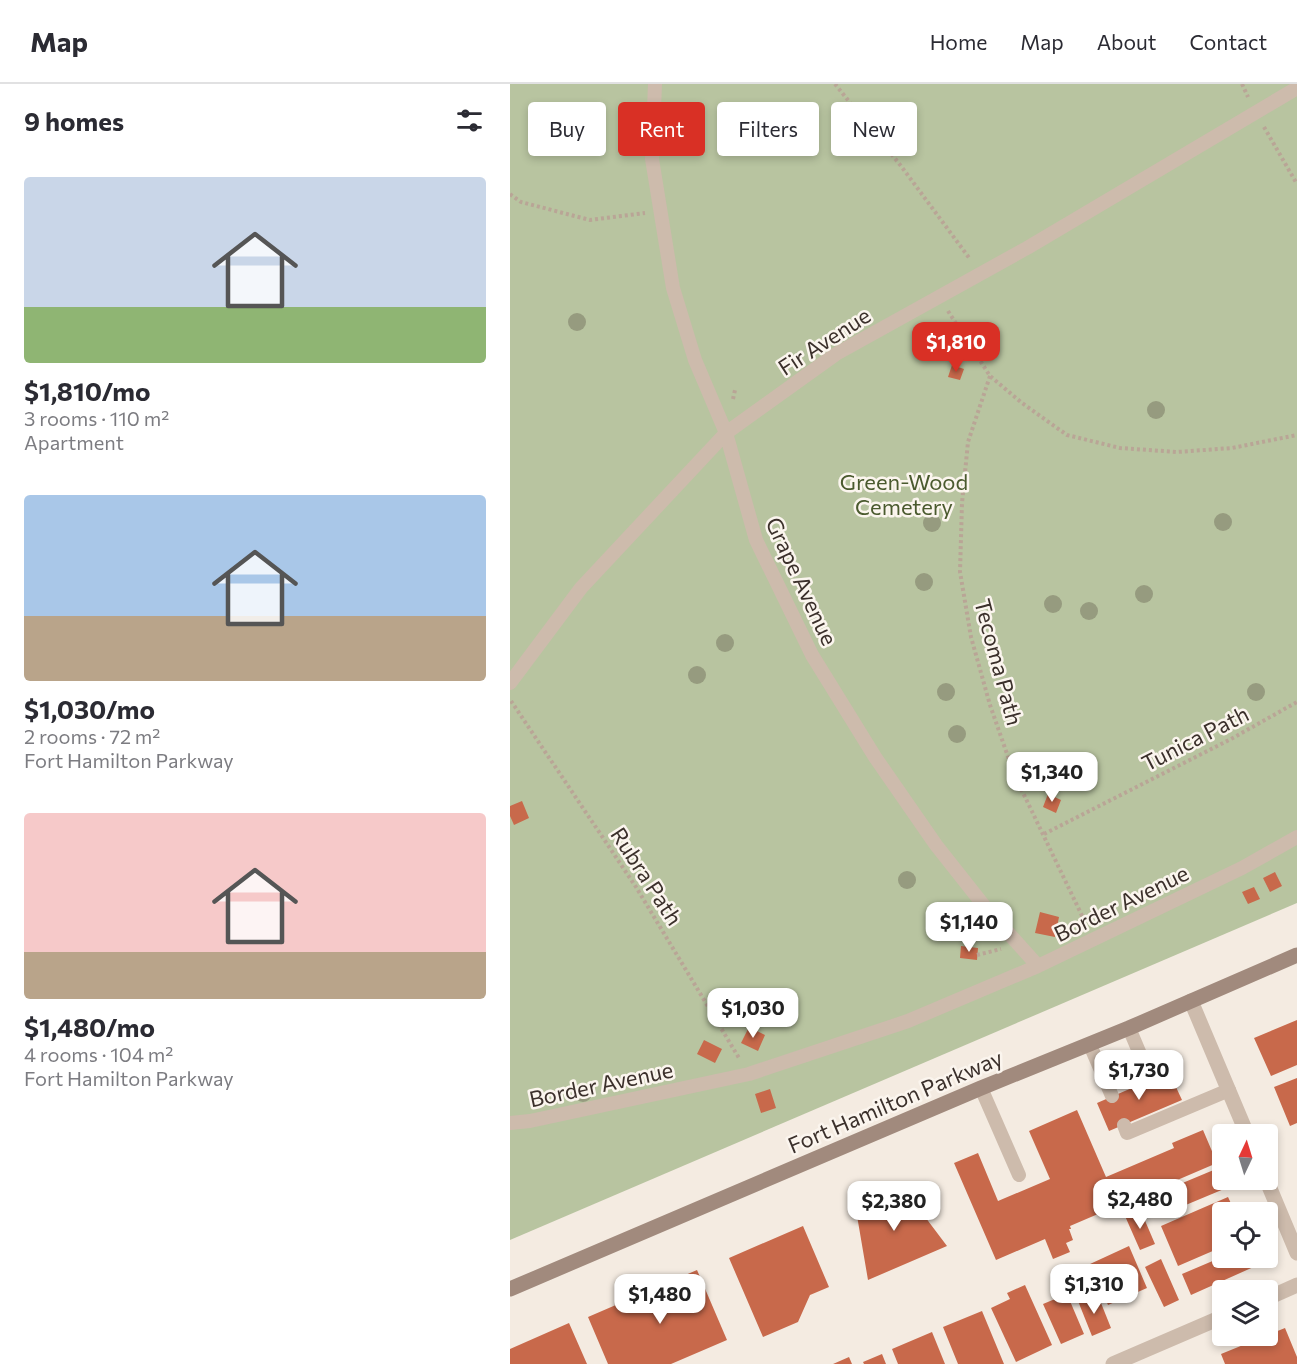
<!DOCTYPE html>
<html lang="en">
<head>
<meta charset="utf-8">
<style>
  :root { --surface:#fff; --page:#f2f2f3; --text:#2b2b33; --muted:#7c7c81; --line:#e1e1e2; --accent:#d93025 }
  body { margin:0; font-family:Commissioner,sans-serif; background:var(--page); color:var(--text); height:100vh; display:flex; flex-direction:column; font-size:22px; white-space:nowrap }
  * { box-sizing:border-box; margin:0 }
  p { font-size:20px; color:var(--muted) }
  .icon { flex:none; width:33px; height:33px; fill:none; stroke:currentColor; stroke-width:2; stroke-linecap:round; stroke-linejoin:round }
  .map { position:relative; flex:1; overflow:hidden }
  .panel { display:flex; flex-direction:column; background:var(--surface); width:510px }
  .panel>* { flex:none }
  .hud { position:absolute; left:18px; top:18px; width:570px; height:54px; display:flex; gap:12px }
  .needle { width:39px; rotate:4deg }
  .buttons { position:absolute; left:702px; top:1040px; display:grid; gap:12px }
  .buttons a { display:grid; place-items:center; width:66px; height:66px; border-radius:6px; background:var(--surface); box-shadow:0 3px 9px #0003; font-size:30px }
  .price { position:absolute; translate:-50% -51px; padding:0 14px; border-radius:12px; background:#fff; color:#222; font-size:20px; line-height:39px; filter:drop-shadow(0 2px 3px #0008) }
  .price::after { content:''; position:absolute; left:50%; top:36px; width:18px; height:14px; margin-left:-9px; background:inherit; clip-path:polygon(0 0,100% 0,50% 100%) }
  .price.current { background:var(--accent); color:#fff }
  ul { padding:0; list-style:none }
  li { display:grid; align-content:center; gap:12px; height:318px; padding:0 24px }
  li span { display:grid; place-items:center; height:186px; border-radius:6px; color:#555 }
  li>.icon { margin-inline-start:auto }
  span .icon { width:108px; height:108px; fill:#fffc; stroke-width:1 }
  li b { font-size:26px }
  h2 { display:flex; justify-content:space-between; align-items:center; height:72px; padding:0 24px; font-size:26px }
  .tag { padding:0 21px; border-radius:6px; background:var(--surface); box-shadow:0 3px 9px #0003; font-size:21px; line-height:54px }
  .tag.current { background:var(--accent); color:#fff }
  header { display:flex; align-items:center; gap:36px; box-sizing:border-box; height:84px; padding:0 30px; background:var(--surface); border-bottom:2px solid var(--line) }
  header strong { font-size:28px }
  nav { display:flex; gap:33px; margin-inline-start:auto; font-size:21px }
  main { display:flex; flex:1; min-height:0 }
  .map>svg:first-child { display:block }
  .green { fill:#b8c4a0 }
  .building { fill:#c8694b }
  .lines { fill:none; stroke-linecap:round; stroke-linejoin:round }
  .path { stroke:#b9a596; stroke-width:4; stroke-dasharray:3 3; stroke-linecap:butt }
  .lane { stroke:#cdbbac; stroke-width:14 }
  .street { stroke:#cdbbac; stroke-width:15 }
  .secondary { stroke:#a18a7d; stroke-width:15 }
  .tree { fill:#969b7f }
  .labels { text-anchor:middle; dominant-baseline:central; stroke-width:5; stroke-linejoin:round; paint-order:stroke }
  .street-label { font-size:22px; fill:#3b302b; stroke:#fbf5ee }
  .park-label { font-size:22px; fill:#4a5a2e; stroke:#fbf5ee }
</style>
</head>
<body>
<header>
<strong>Map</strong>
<nav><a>Home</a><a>Map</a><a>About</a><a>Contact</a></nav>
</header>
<main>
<section class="panel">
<h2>9 homes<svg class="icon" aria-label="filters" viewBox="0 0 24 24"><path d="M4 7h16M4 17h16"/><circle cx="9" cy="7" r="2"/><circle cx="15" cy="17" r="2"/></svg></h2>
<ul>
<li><span style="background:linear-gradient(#c9d6e8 70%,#8fb573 0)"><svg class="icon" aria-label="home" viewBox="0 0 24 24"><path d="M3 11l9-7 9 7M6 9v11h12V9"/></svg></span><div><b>$1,810/mo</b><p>3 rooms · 110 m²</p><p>Apartment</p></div></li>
<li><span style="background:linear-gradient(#a9c7e8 65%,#b9a48a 0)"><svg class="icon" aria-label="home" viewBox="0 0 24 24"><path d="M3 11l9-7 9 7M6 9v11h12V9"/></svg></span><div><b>$1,030/mo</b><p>2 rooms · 72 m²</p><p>Fort Hamilton Parkway</p></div></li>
<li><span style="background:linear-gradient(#f6c9c9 75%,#b9a48a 0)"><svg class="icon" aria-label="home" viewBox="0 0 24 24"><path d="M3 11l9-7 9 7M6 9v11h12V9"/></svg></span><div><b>$1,480/mo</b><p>4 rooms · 104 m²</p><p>Fort Hamilton Parkway</p></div></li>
</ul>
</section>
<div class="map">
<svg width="787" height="1280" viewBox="0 0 787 1280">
  <rect width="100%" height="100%" fill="#f4ebe1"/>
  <!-- green -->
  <path class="green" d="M0,0H787V819L0,1156Z"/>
  <!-- building -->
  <path class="building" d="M442,281L454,285L450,296L438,293Z
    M538,710L551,716L546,729L533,723Z
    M12,717L19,734L4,741L0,732V722Z
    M765,788L772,802L760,808L753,794Z
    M744,803L750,815L738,820L732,808Z
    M530,828L549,833L545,853L525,849Z
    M451,862L468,864L467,876L450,874Z
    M787,936V981L761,992L744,954Z
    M239,943L255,951L248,967L231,959Z
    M194,956L212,965L205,979L187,970Z
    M659,988L672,1016L599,1047L587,1019Z
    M787,994V1039L780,1042L764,1003Z
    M260,1005L266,1024L251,1029L245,1010Z
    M567,1026L596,1093L664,1064L662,1059L693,1046L707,1079L560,1142L561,1145H559L563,1156L556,1159L560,1168L543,1175L535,1155L486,1176L444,1079L468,1069L488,1117L540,1095L519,1047Z
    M706,1085L714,1105L647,1133L639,1113Z
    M391,1101L437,1162L358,1196L345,1120Z
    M718,1113L725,1128H712V1163L668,1182L651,1142Z
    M630,1125L645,1160L630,1166L615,1132Z
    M293,1142L319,1203L300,1211L288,1238L253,1253L219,1174Z
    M619,1162L637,1204L598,1221L580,1180Z
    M712,1173H744L748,1181L681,1211L672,1190Z
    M651,1175L669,1216L654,1223L635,1183Z
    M187,1186L217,1256L161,1280H98L78,1233Z
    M515,1201L542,1261L506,1278L481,1224L500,1215L497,1209Z
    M587,1209L601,1244L582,1252L568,1217Z
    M557,1210L574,1250L551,1260L533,1220Z
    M472,1227L494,1280H448L433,1243Z
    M59,1239L77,1280H0V1265Z
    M775,1244L787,1273V1280H715L711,1270Z
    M422,1248L435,1280H388L382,1265Z
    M372,1270L376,1280H354L353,1278Z
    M339,1273L342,1280H323Z"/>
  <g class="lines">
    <!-- path -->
    <path class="path" d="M325,0L391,82L460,175
      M732,0L738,13
      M754,43L787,100
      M0,110L11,118L80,136L135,129
      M438,227L480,292L512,319L557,351L610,364L667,368L722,364L787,351
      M480,292L458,358L452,419L450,488L461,553L480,621L504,690L576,840
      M223,315L225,306
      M1,617L126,803L229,974
      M534,750L721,655L787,618
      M467,871L491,865"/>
    <!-- lane -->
    <path class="lane" d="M145,0L142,75L163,204L185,276L216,349L246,456L302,571L365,673L426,761L475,823L528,882
      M0,599L71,504L216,349L326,270L517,164L787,4
      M619,944L641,996
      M580,961L602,1012
      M471,1004L509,1091
      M0,1039L20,1037L239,990L398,937L528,882L732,784L787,753
      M614,1041L617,1049L719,1006"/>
    <!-- street -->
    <path class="street" d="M681,917L737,1050
      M756,1095L787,1169
      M758,1214L787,1201
      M603,1280L712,1233"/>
    <!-- secondary -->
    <path class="secondary" d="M0,1205L471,1004L619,944L787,871"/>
  </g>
  <!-- trees -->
  <g class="tree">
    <circle cx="67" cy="238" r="9"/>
    <circle cx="646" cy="326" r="9"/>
    <circle cx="713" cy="438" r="9"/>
    <circle cx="422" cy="439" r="9"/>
    <circle cx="414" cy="498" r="9"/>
    <circle cx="634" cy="510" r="9"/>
    <circle cx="543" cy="520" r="9"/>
    <circle cx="579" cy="527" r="9"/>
    <circle cx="215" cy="559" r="9"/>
    <circle cx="187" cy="591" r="9"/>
    <circle cx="436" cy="608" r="9"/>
    <circle cx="746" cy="608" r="9"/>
    <circle cx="447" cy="650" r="9"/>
    <circle cx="397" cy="796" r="9"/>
    <circle cx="73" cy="1009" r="9"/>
  </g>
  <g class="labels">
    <!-- street labels -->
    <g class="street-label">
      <text transform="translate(314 257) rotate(-33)">Fir Avenue</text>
      <text transform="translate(292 497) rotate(65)">Grape Avenue</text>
      <text transform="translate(489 578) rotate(75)">Tecoma Path</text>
      <text transform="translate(685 654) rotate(-27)">Tunica Path</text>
      <text transform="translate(137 792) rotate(57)">Rubra Path</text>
      <text transform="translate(611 819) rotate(-26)">Border Avenue</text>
      <text transform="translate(91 1000) rotate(-12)">Border Avenue</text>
      <text transform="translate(385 1017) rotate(-23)">Fort Hamilton Parkway</text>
    </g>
    <!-- park labels -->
    <g class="park-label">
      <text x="394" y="397">Green-Wood<tspan x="394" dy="25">Cemetery</tspan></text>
    </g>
  </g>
</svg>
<div class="buttons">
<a><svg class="needle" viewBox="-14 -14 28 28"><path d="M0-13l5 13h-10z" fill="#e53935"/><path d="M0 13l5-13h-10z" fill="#7c7c81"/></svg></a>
<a><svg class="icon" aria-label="locate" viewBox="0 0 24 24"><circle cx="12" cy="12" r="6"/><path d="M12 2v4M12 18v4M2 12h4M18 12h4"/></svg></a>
<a><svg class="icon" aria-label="layers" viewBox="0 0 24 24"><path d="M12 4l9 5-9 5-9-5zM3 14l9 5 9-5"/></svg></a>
</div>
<b class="price current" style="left:446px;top:289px">$1,810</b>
<b class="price" style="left:542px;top:719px">$1,340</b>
<b class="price" style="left:459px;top:869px">$1,140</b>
<b class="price" style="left:243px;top:955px">$1,030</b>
<b class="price" style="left:629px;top:1017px">$1,730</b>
<b class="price" style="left:630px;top:1146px">$2,480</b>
<b class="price" style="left:384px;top:1148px">$2,380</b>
<b class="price" style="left:584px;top:1231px">$1,310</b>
<b class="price" style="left:150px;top:1241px">$1,480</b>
<div class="hud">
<a class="tag">Buy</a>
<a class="tag current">Rent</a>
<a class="tag">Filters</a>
<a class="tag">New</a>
</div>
</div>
</main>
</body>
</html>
